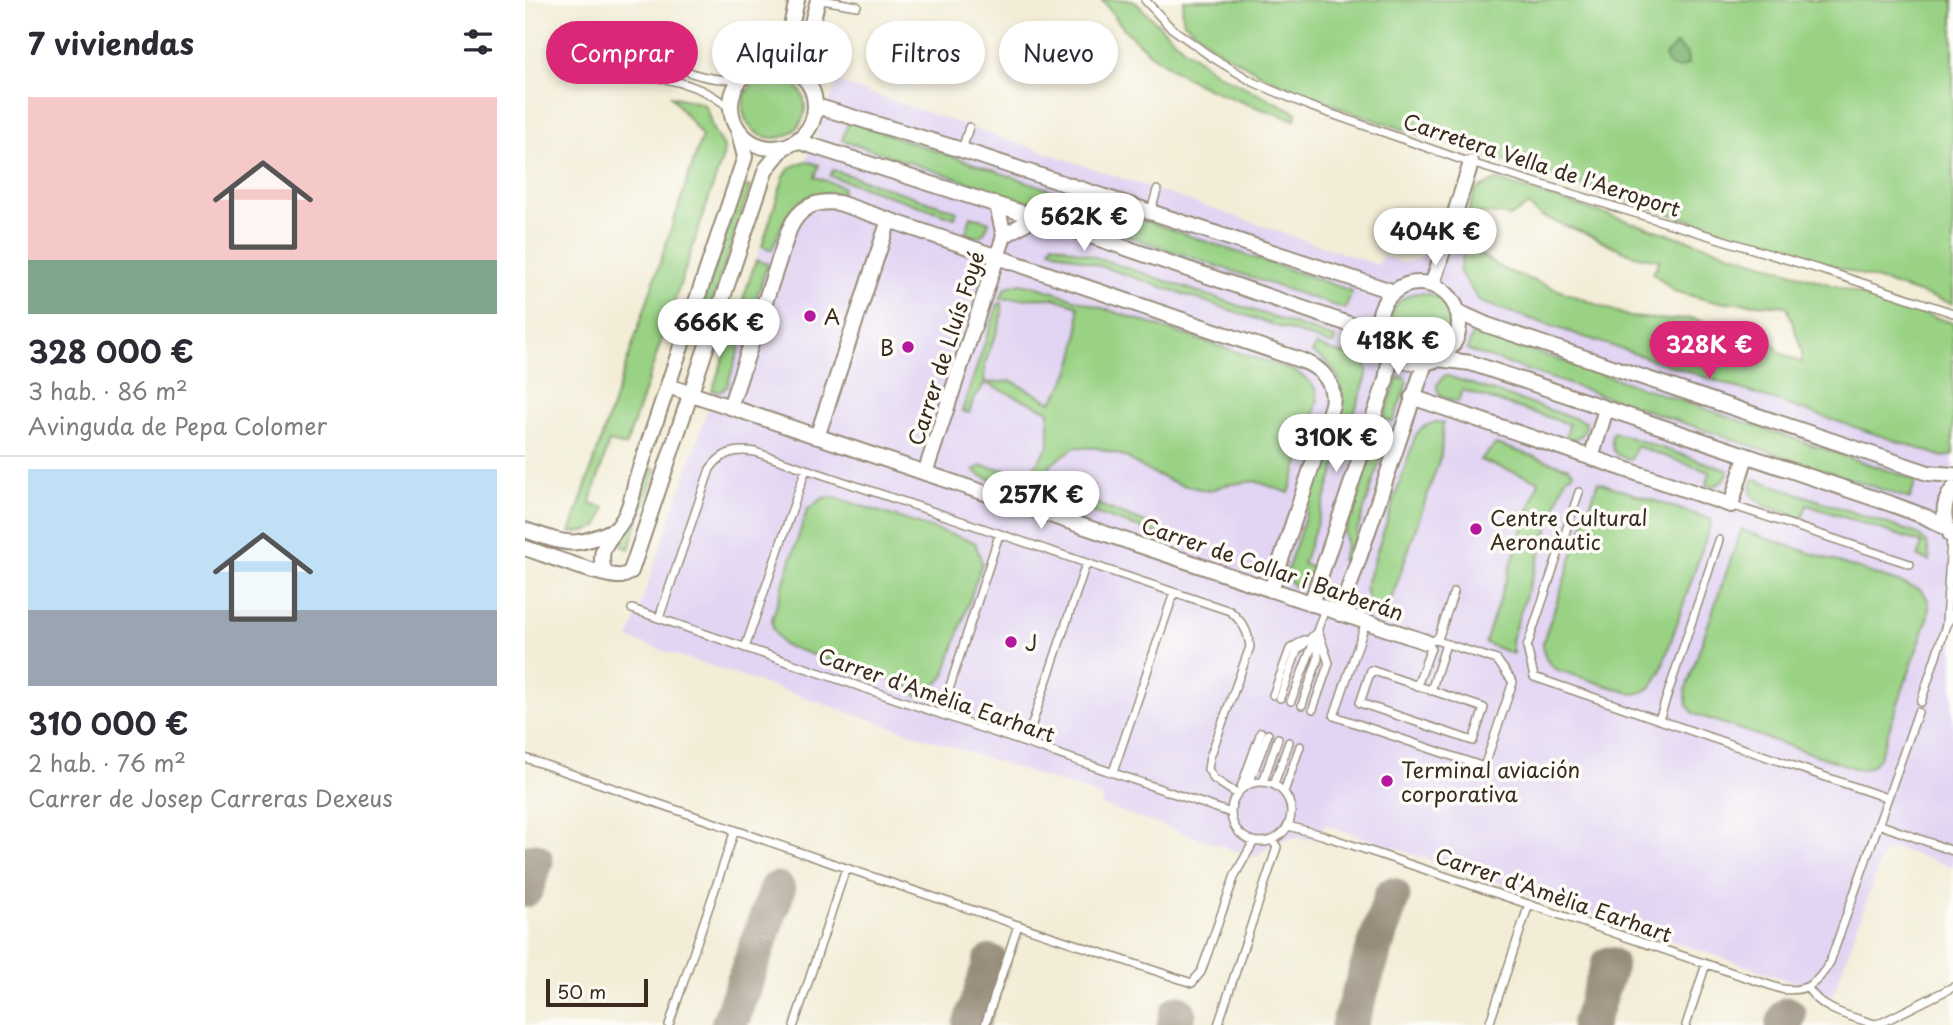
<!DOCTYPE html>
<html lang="es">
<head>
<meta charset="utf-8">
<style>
  :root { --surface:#fff; --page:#f2f2f3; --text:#2b2b33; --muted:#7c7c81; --line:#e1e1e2; --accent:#db2777 }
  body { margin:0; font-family:"Playpen Sans",sans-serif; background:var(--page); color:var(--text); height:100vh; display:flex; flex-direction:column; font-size:26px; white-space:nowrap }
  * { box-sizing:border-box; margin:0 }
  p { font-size:23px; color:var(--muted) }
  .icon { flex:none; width:38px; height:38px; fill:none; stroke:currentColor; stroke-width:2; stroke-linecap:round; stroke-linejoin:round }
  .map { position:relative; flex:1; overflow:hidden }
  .details { display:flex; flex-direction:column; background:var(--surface); width:525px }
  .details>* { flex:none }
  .banner { position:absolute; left:21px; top:21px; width:665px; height:63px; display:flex; gap:14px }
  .scale { position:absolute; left:21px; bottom:18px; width:102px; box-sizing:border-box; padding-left:7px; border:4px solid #3b2a1e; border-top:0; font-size:19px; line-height:24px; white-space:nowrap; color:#3b2a1e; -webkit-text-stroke:5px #fdfcf7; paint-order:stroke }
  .price { position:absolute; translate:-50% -60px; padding:0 16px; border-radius:24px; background:#fff; color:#222; font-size:23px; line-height:46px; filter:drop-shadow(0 2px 4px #0008) }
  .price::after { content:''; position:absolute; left:50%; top:42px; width:21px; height:16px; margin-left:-10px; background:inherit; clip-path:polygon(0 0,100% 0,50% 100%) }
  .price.selected { background:var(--accent); color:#fff }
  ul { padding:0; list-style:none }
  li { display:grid; align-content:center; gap:14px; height:371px; padding:0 28px }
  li+li { border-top:2px solid var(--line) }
  li span { display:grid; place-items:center; height:217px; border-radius:0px; color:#555 }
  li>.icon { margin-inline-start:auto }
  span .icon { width:126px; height:126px; fill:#fffc; stroke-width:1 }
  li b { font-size:30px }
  h2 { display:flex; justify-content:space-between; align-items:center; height:84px; padding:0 28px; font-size:30px }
  .pill { padding:0 24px; border-radius:32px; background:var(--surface); box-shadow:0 4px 10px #0003; font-size:24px; line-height:63px }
  .pill.selected { background:var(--accent); color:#fff }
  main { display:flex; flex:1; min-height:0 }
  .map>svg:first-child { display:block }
  .built { fill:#e2d4f3 }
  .green { fill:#99d284; stroke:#6a7e51; stroke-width:2 }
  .forest { fill:#7ab472; stroke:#5a6f48; stroke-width:2 }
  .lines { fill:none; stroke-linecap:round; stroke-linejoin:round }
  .taxiway { stroke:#978c7a; stroke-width:37 }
  .lane-casing { stroke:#978c7a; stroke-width:10 }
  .street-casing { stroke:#978c7a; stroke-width:18 }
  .lane { stroke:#fff; stroke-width:7 }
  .street { stroke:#fff; stroke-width:14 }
  .poi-dot { fill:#b5179e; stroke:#fdfcf7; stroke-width:2.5 }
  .labels { text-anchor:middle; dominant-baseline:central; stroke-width:7; stroke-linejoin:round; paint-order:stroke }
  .street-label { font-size:21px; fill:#3b2a1e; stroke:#fdfcf7 }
  .poi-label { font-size:21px; fill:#3b2a1e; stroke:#fdfcf7; text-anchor:start }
</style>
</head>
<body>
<main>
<section class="details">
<h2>7 viviendas<svg class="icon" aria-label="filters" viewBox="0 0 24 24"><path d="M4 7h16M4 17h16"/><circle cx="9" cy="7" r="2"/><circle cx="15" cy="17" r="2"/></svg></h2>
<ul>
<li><span style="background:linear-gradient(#f6c9c9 75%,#7fa58c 0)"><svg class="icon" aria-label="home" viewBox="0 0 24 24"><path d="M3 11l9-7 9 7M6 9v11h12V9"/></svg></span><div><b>328 000 €</b><p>3 hab. · 86 m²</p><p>Avinguda de Pepa Colomer</p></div></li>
<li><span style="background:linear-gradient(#bfe0f5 65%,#9aa5b1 0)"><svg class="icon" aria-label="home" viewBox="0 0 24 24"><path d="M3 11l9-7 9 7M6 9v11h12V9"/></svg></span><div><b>310 000 €</b><p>2 hab. · 76 m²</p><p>Carrer de Josep Carreras Dexeus</p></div></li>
</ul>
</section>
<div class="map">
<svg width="1428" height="1025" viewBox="0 0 1428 1025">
  <rect width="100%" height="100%" fill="#fdfcf7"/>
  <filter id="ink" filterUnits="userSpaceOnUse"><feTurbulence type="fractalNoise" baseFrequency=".0143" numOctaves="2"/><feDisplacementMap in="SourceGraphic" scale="14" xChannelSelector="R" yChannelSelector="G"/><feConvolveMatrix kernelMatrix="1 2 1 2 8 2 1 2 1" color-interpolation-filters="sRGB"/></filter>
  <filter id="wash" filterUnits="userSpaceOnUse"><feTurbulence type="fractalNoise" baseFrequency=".00686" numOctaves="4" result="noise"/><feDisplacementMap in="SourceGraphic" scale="28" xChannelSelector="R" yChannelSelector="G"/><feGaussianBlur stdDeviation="1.57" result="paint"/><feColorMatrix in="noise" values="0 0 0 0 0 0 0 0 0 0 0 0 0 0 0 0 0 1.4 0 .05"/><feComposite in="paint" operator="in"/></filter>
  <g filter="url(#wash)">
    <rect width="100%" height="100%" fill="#f3edd7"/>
    <!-- built -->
    <path class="built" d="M312,82L853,265L857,256L878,263L891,260L899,253L906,234L933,243L940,248L956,302L1419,457L1428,455V867L1370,848L1358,854L1308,995L801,825L789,839L769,838L748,843L730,857L576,805L578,797L104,639L170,447L259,176L266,167L281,161Z"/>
    <!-- green -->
    <path class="green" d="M577,0H608L658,48L693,74L771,112L770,120C708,100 651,82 604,34C594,24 586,11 577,0Z
      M659,0H1428V304L831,114L743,78L690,48L659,22L657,12Z
      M218 107a31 31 0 1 1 62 0a31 31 0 1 1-62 0Z
      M146,96L178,104L182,110L188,130L199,148L198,156L101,446L84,442L65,504L80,508L73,527L61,531L45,533L177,136Z
      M324,121L529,191L523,209L317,140Z
      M281,161L294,165L290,177L318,187L316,194C272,187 260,214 247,250L237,246L259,176L266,167Z
      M308,170L432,211L430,218L305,176Z
      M971,180L1428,323V455L1419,457L955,302L934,271L940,249L933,243L939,220H946L952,234L949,246L956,255L980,270L1105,317L1144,320L1167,318L1238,345L1243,338L1255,353L1277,363V351L1262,306L1186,301L1149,291L1128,273L1135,260L1108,255L1062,234L1015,216L1003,205L985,217C970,210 959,216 943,213L951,190Z
      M218,185L225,187L174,341L172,322Z
      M544,195L827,291L820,309L537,214Z
      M446,216L464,222C460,235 454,240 440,236Z
      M528,243L810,338L808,345L525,249Z
      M231,260L243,264L221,328L210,324Z
      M495,283L510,286L767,370C781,378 792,383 793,401L764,493L730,481L700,485L684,491L653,484L625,472L599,456L573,448L550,447L525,465L523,481L584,509L647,533L652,540L456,476L449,470L456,466L505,473L524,445V411L460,383L448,401L444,413L437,411L473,304L477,303C480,331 454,355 460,383L487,381L526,402C548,378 556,339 553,306L529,298L475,299L481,287Z
      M865 324a31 31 0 1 1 62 0a31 31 0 1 1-62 0Z
      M949,331L1391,480L1385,499L942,350Z
      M205,339L216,343L202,386L197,391H187Z
      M825,343C837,350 843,361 842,375L778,564L787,567C784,577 783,587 770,587L763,580L761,574L818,403C817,381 809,362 787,353L791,345L820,355Z
      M920,375L1061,422C1061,434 1053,441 1041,438L1044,424L937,390L933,402C924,399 911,397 912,385Z
      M873,377L880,378L882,383L868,422L858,419Z
      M910,422L918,423L916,455L862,612C848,607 842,601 840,587L891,434L898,427Z
      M1088,432L1203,470L1202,476L1194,484L1189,486L1181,485L1185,472L1111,446L1106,460L1092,455L1088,449L1086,439Z
      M853,433L863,437L822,562L816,560L821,546L819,533Z
      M971,444L1044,468L1049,473L1041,478L1038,485L986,640L988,654L960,643L1014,481L955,460Z
      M124,466L131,469L104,549L97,546Z
      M1230,479L1392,534L1402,543L1405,561L1393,557L1397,543L1282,505L1277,518L1238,505L1226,494L1227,482Z
      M1073,482L1187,520L1135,673C1128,686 1123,693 1108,694L1030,669C1020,660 1018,655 1018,642Z
      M308,497L450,542L457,563L419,677L410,686L392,696L385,687L258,645L248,629L247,619L282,510L298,498Z
      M1216,530L1394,589C1406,599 1405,606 1402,620L1354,758L1347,766L1335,770L1169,714L1162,704L1160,691Z"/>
    <!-- forest -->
    <path class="forest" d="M1151,44L1162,54L1163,64L1153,69L1143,65L1140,56Z"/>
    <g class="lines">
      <!-- taxiway -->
      <path class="taxiway" d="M0,889L10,861
        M204,1025L252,890
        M446,1025L466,963
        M650,1025L653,1013
        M824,1025L867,896
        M1064,1025L1084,965
        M1259,1025L1263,1015"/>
    </g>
  </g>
  <g filter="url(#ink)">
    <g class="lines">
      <defs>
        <path id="lane" d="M297,0L332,6
          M620,0L645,27L685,56L728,82L784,106L946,163L1313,275L1428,313
          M126,53C155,70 180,82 214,79
          M116,75C151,80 179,86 206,109
          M437,150L444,127
          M626,211L632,190
          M1054,492L1002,647L1009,677L1362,798
          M1206,505L1385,564
          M107,609L706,813
          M134,618L185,469C197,452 210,449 230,452L705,611C718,623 723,630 725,647L685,757L683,769L689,779L712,794
          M841,622L809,716L959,767L988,682L972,660L910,640L901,642L906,648L892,686
          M1421,623L1426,538
          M792,631L800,609
          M910,640L914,636L929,592
          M220,648L281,469
          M846,670L959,708L948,741L835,703Z
          M906,691L921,644
          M748,695L765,649L779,640
          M755,698L772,651L793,631L804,663L788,709
          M766,701L792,634
          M1396,702L1421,625L1428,614
          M777,705L793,659V639
          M416,714L474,535
          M1134,720L1194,540
          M501,742L561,564
          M0,758L321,868L667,983L676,972L710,875L729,841
          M588,772L649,593
          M706 812a30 30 0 1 1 60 0a30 30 0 1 1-60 0Z
          M738,782L753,738
          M724,784L743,734
          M749,784L764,742
          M715,790L736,732
          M759,792L775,746
          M1353,824L1428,851
          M763,826L797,835L1256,989C1281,993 1293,983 1305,962L1393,712
          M1282,987C1297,1011 1324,1016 1350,1024L1358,1022L1428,987
          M144,1025L210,830
          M269,1025L321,868
          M460,1025L493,925
          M693,1025L752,847L747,840
          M964,1025L1004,904
          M1161,1025L1181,964"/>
        <path id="street" d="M206 106a42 42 0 1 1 84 0a42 42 0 1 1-84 0Z
          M242,64L266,26L272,0
          M282,80L279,53L293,0
          M291,106L437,150L869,292
          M272,141L510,217L856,335
          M479,236L510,217
          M854 323a40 40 0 1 1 80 0a40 40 0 1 1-80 0Z
          M907,285L946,163
          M933,312L962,325L1403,473L1428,475
          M913,359L946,363L1369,505L1401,517L1423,529
          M143,386L901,642
          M887,397L1206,505L1221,456
          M205,407L264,230C274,207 290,200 314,203L778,361C797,368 811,384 807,405L746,590
          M292,437L364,220
          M1066,458L1081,409
          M400,473L479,236L472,205
          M1428,489C1416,505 1417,522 1428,538
          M0,530C41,544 48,549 89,530
          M0,548C19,554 80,578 96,576C102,575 102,574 106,571L241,169L259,147
          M80,573C70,546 87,539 99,518C106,506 108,493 111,480L220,157L213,129
          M786,604L861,380L866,352
          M815,614L900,363"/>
      </defs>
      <!-- lane casing -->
      <use href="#lane" class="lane-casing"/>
      <!-- street casing -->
      <use href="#street" class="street-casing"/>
      <!-- lane -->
      <use href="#lane" class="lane"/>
      <!-- street -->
      <use href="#street" class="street"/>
    </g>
  </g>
  <!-- markers -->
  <g class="poi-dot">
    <circle cx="285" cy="316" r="7"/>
    <circle cx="383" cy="347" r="7"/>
    <circle cx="951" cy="529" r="7"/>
    <circle cx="486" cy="642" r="7"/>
    <circle cx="862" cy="781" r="7"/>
  </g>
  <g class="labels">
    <!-- street labels -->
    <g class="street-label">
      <text transform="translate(1017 164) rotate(18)">Carretera Vella de l'Aeroport</text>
      <text transform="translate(420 348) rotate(-72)">Carrer de Lluís Foyé</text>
      <text transform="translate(748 568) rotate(19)">Carrer de Collar i Barberán</text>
      <text transform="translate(412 694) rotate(19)">Carrer d'Amèlia Earhart</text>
      <text transform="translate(1029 894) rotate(19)">Carrer d'Amèlia Earhart</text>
    </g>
    <!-- poi labels -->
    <g class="poi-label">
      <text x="299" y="316">A</text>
      <text x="369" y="347" text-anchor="end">B</text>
      <text x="965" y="517">Centre Cultural<tspan x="965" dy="24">Aeronàutic</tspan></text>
      <text x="500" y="642">J</text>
      <text x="876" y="769">Terminal aviación<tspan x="876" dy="24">corporativa</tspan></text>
    </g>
  </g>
</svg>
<div class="scale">50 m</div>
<b class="price" style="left:559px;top:253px">562K €</b>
<b class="price" style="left:910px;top:268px">404K €</b>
<b class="price" style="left:194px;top:359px">666K €</b>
<b class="price" style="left:873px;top:377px">418K €</b>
<b class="price selected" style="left:1184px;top:381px">328K €</b>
<b class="price" style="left:811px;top:474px">310K €</b>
<b class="price" style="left:516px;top:531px">257K €</b>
<div class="banner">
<a class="pill selected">Comprar</a>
<a class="pill">Alquilar</a>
<a class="pill">Filtros</a>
<a class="pill">Nuevo</a>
</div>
</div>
</main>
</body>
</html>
